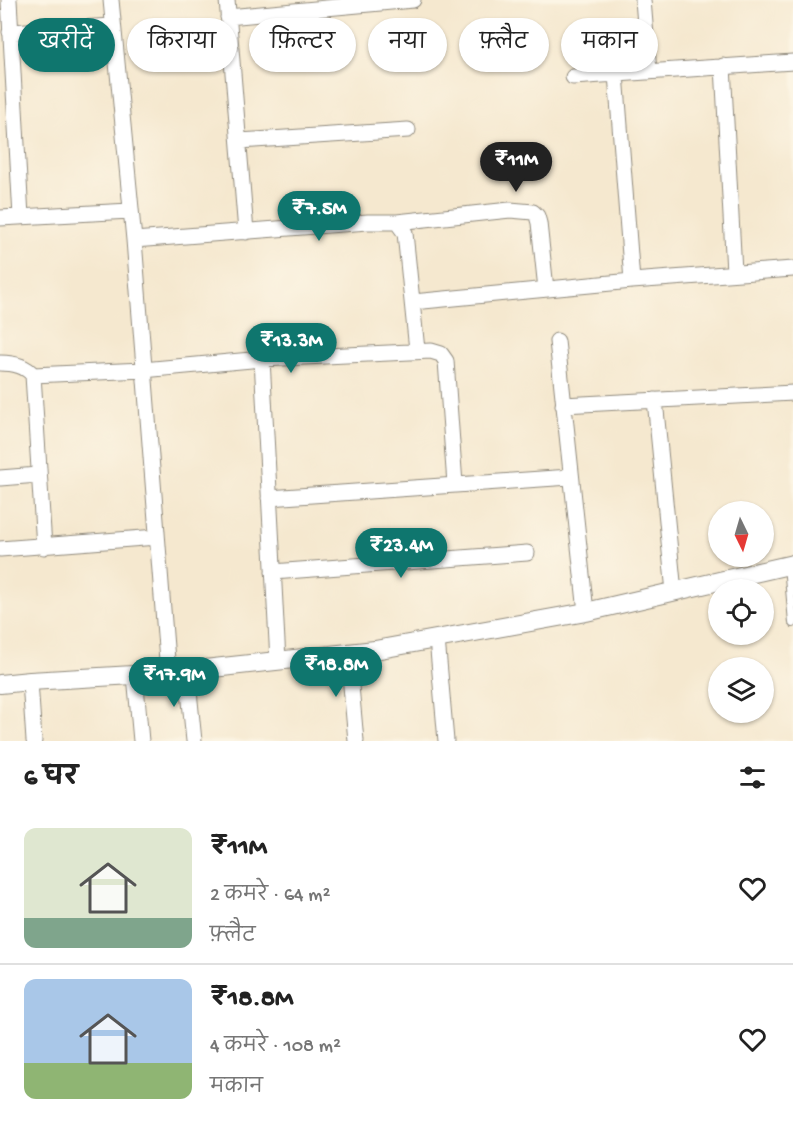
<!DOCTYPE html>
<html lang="hi">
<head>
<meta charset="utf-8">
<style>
  :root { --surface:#fff; --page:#f6f6f6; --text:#222; --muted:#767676; --line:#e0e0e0; --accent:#0f766e }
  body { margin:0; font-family:"Gochi Hand","Playpen Sans Deva",sans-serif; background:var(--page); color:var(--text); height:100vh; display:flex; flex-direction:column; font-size:22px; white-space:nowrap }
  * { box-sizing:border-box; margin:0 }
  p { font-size:20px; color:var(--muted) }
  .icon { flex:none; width:33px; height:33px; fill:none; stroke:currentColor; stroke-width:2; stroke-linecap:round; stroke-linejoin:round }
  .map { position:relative; height:741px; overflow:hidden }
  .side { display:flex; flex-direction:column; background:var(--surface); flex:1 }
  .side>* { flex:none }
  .top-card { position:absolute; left:18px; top:18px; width:758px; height:54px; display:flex; gap:12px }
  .needle { width:39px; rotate:175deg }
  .tools { position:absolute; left:708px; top:501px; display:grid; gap:12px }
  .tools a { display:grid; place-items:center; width:66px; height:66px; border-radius:50%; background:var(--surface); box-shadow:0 2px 4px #0004; font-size:30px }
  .price { position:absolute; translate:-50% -51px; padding:0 14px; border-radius:21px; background:var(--accent); color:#fff; font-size:20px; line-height:39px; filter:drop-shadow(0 2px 3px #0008) }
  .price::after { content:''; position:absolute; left:50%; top:36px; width:18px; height:14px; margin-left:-9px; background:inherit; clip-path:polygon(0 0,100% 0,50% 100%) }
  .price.current { background:#222; color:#fff }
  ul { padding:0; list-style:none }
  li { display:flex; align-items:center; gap:18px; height:150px; padding:0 24px }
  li+li { border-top:2px solid var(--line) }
  li span { display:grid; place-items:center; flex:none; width:168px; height:120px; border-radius:12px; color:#555 }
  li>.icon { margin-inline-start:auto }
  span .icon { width:72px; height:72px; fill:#fffc; stroke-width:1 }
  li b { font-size:26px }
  h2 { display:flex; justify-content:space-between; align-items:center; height:72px; padding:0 24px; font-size:26px }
  .pill { padding:0 21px; border-radius:27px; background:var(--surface); box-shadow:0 2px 4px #0004; font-size:21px; line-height:54px }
  .pill.current { background:var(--accent); color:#fff }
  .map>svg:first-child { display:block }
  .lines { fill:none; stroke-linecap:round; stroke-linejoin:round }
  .service-casing { stroke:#908a7d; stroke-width:10 }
  .minor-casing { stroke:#908a7d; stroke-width:17 }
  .tertiary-casing { stroke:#908a7d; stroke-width:20 }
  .service { stroke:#fff; stroke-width:8 }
  .minor { stroke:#fff; stroke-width:15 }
  .tertiary { stroke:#fff; stroke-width:18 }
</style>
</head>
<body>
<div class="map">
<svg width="793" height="741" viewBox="0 0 793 741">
  <rect width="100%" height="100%" fill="#fcf5e5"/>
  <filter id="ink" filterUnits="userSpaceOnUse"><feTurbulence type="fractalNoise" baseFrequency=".0167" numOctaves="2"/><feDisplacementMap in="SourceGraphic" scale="12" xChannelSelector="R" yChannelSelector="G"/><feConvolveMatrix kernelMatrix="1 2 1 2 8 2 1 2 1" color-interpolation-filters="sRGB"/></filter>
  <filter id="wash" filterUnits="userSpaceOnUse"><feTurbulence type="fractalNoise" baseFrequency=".008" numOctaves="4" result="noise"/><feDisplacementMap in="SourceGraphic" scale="24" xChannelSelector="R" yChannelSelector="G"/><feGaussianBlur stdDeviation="1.35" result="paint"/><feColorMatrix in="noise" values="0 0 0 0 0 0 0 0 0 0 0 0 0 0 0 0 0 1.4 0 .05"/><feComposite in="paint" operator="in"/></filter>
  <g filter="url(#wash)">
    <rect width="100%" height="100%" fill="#f5e8cf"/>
  </g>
  <g filter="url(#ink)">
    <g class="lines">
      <defs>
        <path id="service" d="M788,565L793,623"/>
        <path id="minor" d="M9,0L21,217
          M111,0L134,240L168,673
          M227,0L246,232
          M643,0L649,72
          M228,17L413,0
          M10,32L113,26
          M723,66L734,272
          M573,77L793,62
          M239,141L408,130
          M0,218L130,211
          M397,222L510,210L533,212L537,216L539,223L546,289
          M134,240L368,222H397L405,233L417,350
          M632,281L793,269
          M413,302L632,281L616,74
          M557,341L586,612
          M262,359L278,661
          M0,363C12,363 25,365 33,375L44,547
          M33,375L143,370L262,359L431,351L441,354L446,361L455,484
          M655,400L674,592
          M563,405L793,393
          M0,478L38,475
          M269,498L570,477
          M0,549L157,537
          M273,572L527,553
          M437,639L446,741
          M348,653L356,741
          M187,671L194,741
          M135,675L141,741
          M30,681L34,741"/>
        <path id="tertiary" d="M0,684L30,681L168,673L375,650L586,612L793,564"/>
      </defs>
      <!-- service casing -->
      <use href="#service" class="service-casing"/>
      <!-- minor casing -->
      <use href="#minor" class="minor-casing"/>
      <!-- tertiary casing -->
      <use href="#tertiary" class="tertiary-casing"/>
      <!-- service -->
      <use href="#service" class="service"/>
      <!-- minor -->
      <use href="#minor" class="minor"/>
      <!-- tertiary -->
      <use href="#tertiary" class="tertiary"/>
    </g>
  </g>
</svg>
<div class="tools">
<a><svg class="needle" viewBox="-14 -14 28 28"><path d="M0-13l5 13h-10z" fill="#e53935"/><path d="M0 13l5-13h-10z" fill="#767676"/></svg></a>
<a><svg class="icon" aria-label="locate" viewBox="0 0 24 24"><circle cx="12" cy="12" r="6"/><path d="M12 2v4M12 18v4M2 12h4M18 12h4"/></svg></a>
<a><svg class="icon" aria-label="layers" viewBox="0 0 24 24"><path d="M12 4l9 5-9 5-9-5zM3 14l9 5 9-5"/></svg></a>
</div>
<b class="price current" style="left:516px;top:193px">₹11M</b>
<b class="price" style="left:319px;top:242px">₹7.5M</b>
<b class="price" style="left:291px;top:374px">₹13.3M</b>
<b class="price" style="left:401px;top:579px">₹23.4M</b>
<b class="price" style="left:336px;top:698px">₹18.8M</b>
<b class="price" style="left:174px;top:708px">₹17.9M</b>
<div class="top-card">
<a class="pill current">खरीदें</a>
<a class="pill">किराया</a>
<a class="pill">फ़िल्टर</a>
<a class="pill">नया</a>
<a class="pill">फ़्लैट</a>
<a class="pill">मकान</a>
</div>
</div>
<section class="side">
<h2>6 घर<svg class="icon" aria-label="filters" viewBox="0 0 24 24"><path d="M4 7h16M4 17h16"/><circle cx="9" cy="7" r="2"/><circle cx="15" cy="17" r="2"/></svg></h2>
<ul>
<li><span style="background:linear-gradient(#dfe7d0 75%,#7fa58c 0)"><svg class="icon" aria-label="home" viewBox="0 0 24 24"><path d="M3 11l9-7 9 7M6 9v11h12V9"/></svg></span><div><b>₹11M</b><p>2 कमरे · 64 m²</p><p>फ़्लैट</p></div><svg class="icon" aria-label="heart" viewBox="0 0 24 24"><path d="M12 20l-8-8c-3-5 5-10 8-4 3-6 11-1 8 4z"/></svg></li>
<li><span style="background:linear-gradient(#a9c7e8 70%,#8fb573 0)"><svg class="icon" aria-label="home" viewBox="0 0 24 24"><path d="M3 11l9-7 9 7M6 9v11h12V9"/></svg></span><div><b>₹18.8M</b><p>4 कमरे · 108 m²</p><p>मकान</p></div><svg class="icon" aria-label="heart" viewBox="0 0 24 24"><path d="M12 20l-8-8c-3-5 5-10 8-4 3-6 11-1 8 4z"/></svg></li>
</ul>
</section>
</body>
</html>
